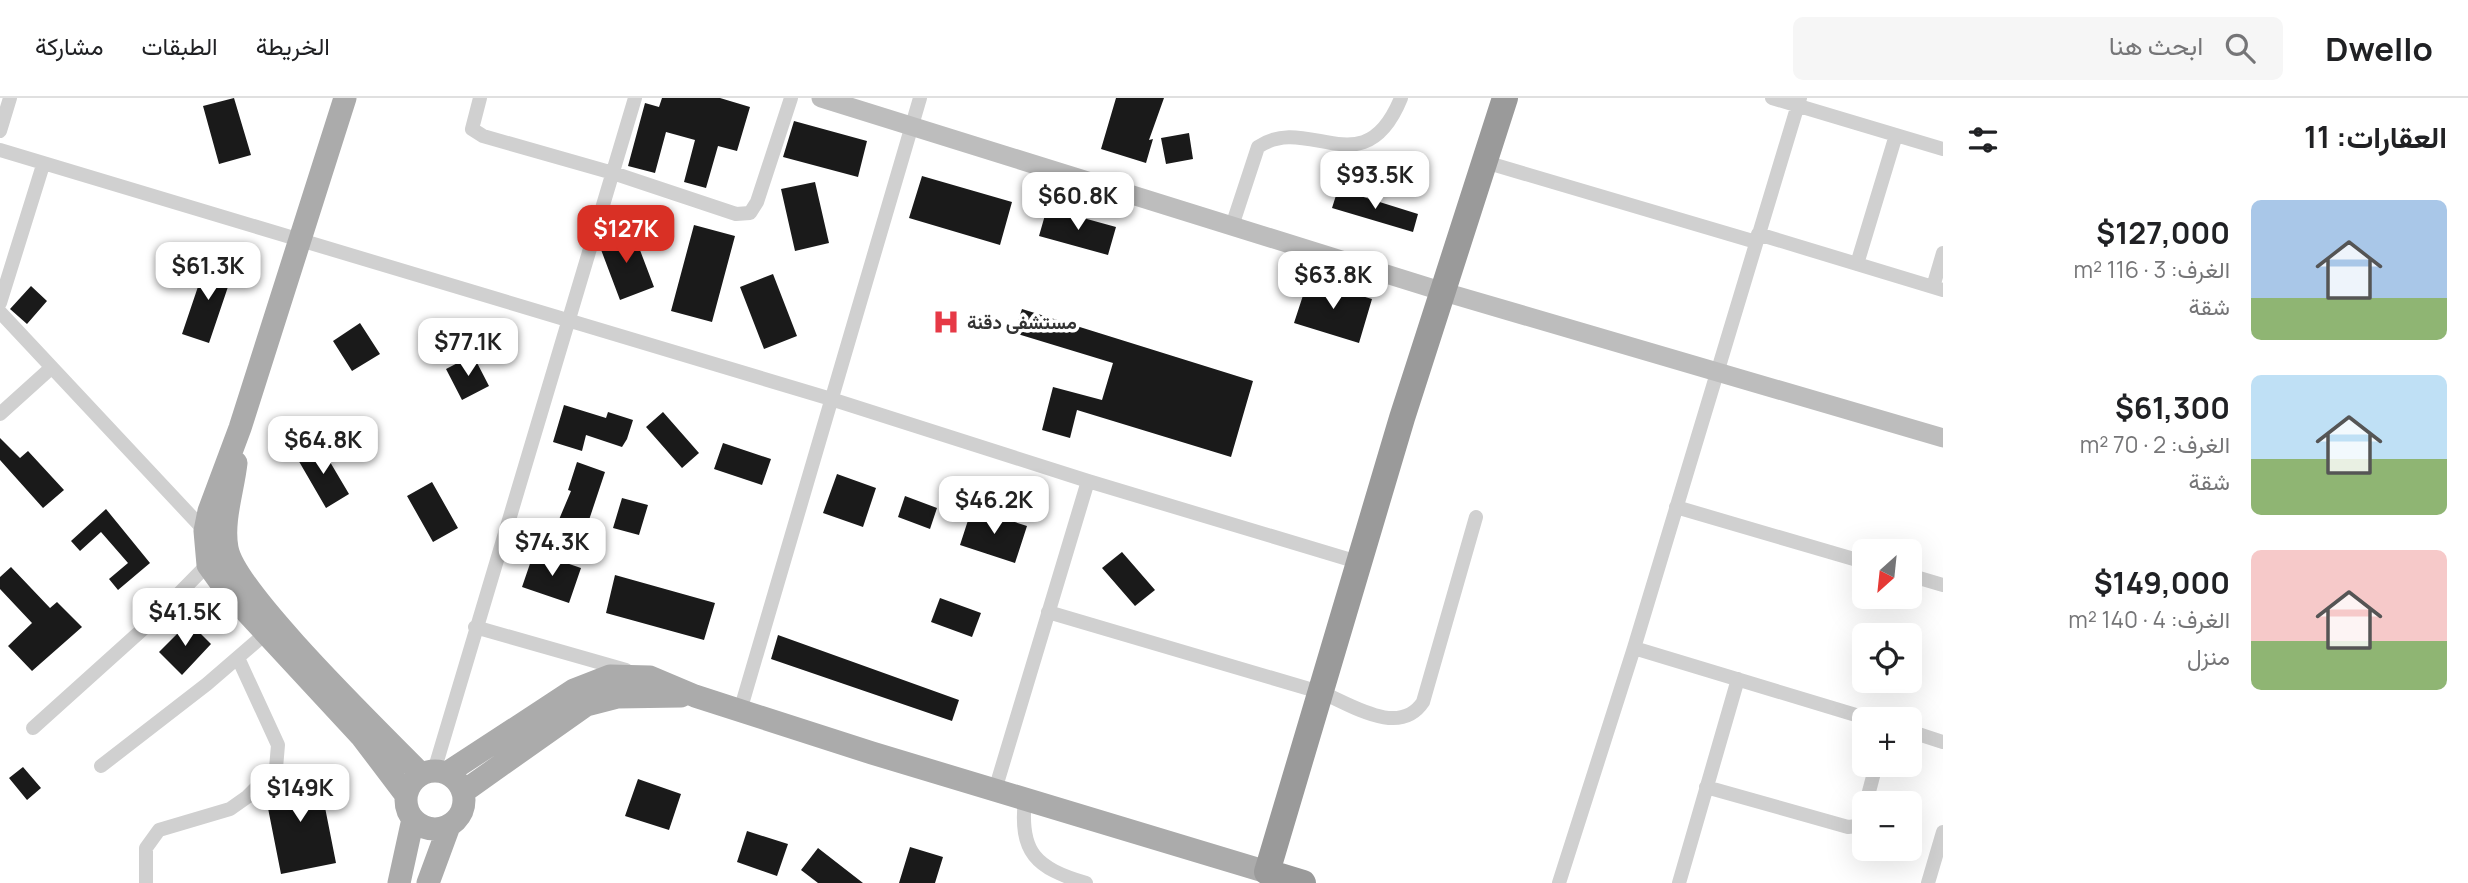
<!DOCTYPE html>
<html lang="ar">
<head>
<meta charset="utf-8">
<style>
  :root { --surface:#fff; --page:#f6f6f6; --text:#202124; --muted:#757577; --line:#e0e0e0; --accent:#d93025 }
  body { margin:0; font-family:Manrope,Vazirmatn,sans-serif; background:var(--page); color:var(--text); direction:rtl; height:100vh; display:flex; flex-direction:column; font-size:26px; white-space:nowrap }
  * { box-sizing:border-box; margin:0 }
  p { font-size:23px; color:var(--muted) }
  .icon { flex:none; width:38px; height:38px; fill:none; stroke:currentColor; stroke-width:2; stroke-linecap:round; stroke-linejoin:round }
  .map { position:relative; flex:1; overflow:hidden; direction:ltr }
  .side { display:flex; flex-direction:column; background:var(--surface); width:525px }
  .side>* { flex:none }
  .needle { width:46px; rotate:207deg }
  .controls { position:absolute; left:1852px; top:441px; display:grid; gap:14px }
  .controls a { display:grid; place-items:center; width:70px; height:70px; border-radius:10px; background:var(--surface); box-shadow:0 7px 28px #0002; font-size:35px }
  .price { position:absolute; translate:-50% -60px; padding:0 16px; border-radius:14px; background:#fff; color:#222; font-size:23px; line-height:46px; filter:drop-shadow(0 2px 4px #0008) }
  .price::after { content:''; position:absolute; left:50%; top:42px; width:21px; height:16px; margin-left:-10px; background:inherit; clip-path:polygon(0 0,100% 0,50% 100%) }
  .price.current { background:var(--accent); color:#fff }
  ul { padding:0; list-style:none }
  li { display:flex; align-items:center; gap:21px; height:175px; padding:0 21px }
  li span { display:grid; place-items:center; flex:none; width:196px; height:140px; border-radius:10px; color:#555 }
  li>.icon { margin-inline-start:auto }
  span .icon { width:84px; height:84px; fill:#fffc; stroke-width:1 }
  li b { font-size:30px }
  h2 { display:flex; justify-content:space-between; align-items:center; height:84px; padding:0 21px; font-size:30px }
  header { display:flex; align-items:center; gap:42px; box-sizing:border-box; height:98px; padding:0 35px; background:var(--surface); border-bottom:2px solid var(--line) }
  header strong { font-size:33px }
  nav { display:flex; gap:38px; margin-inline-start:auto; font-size:24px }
  .search { width:490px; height:63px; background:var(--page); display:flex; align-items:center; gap:18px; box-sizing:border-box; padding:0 24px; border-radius:10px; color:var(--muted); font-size:26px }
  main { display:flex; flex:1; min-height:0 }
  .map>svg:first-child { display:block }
  .building { fill:#1a1a1a }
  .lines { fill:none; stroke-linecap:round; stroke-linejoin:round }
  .street { stroke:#d0d0d0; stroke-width:14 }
  .secondary { stroke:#bdbdbd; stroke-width:19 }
  .primary { stroke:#ababab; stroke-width:23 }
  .highway { stroke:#9a9a9a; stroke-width:26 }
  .labels { text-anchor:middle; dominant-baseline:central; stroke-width:7; stroke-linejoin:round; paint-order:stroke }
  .poi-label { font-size:19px; font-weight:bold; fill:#333; stroke:#fff; text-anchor:start }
</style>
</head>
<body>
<header>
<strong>Dwello</strong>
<div class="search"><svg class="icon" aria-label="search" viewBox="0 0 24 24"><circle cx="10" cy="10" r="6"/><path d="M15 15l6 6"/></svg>ابحث هنا</div>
<nav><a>الخريطة</a><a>الطبقات</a><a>مشاركة</a></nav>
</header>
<main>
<section class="side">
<h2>العقارات: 11<svg class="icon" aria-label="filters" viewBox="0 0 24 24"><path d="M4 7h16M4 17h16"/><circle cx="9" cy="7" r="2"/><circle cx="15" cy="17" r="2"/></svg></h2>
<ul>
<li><span style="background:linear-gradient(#a9c7e8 70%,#8fb573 0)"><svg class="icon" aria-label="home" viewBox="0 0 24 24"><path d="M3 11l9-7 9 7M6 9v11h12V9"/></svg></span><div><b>$127,000</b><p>الغرف: 3 · 116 m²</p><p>شقة</p></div></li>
<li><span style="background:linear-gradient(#bfe0f5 60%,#8fb573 0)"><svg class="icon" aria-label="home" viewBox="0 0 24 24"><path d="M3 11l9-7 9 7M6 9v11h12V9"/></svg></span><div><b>$61,300</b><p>الغرف: 2 · 70 m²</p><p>شقة</p></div></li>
<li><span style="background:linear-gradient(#f6c9c9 65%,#8fb573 0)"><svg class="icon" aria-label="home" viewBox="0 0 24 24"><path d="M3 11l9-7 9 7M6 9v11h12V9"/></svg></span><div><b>$149,000</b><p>الغرف: 4 · 140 m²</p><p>منزل</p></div></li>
</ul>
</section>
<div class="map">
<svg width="1943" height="785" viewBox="0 0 1943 785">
  <rect width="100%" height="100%" fill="#fff"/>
  <!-- building -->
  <path class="building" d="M234,0L251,57L219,66L203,8Z
    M662,0H720L750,9L737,53L718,48L706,90L684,84L695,42L666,34L655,75L628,68L645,5L659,9Z
    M1116,0H1164L1149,42L1153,41L1146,65L1101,51Z
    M794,23L867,43L858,79L783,59Z
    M1189,35L1193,61L1166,66L1161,40Z
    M922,78L1012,104L1000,147L909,120Z
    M815,84L829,145L795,153L781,91Z
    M1338,91L1418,116L1413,134L1332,110Z
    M1047,110L1116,129L1108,157L1039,138Z
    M694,127L735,138L712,224L671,213Z
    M632,131L654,189L620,202L600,149L603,142Z
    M207,162L234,171L209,245L182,236Z
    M773,176L797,238L764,251L740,189Z
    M1308,182L1372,201L1359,245L1294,225Z
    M31,188L47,203L27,226L10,211Z
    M1022,211L1253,283L1231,359L1077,312L1070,340L1042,332L1053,289L1102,302L1113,265L1014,235Z
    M360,225L380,256L352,273L333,243Z
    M473,257L489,288L462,302L446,271Z
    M564,307L606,320L608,314L633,322L627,341L622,349L586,337L582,353L553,344Z
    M663,314L699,355L682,370L646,329Z
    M0,340L20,360L28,353L64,392L43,410L0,362Z
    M723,345L771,361L762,387L714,371Z
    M320,347L349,396L326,410L297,360Z
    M577,364L605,374L582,443L555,431L571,393L568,392Z
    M837,376L876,390L863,429L823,415Z
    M432,384L458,430L433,444L407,398Z
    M905,398L937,410L930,431L898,419Z
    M622,400L648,407L639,437L613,430Z
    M972,410L1027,428L1015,465L960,447Z
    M106,411L150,465L118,492L109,481L128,465L101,434L80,453L71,443Z
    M534,454L581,470L569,505L522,489Z
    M1122,454L1155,492L1135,508L1102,470Z
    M11,469L50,510L57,504L82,529L32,573L8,548L32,525L0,491V479Z
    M615,477L715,505L704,542L606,515Z
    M940,500L981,515L972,539L931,524Z
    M189,524L211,546L182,577L159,554Z
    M778,537L959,602L952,623L771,561Z
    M23,669L41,690L27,702L9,680Z
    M318,674L336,765L281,776L265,695L278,682Z
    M638,681L681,696L669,732L625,718Z
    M747,733L788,746L777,778L737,764Z
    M910,749L943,759L935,785H899Z
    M818,750L863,785H818L801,772Z"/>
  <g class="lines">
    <!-- street -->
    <path class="street" d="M480,0L472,31L483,38L613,75L736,116L750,115L757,104L791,0
      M1772,0L1943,51
      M0,33L10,0
      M0,52L831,301L1088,383L1361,465
      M1485,64L1756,144
      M1232,128L1258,49C1308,14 1364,91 1401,0
      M1758,136L1943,192
      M1857,166L1896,37
      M1933,189L1943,155
      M0,205L43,67
      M0,214L205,433
      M0,316L51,270
      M1676,409L1864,464
      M1909,477L1943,487
      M1048,514L1323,595C1353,608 1400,639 1423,604L1476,419
      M475,529L626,572
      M1634,550L1869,621
      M740,613L920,0
      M33,630L153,522L213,461
      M1909,633L1943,644
      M101,668L207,586L272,530
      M434,673L635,0
      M1706,689L1848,729L1857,728L1864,714
      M995,692L1088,383
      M1025,701C1019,755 1036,770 1086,785
      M1866,705L1876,667
      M146,785V750L159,732L230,711L247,699L276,670L278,647L238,560
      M1559,785L1634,550L1800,0
      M1679,785L1738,581
      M1928,785L1943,734"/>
    <!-- secondary -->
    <path class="secondary" d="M821,0L1444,194L1943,340"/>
    <!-- primary -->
    <path class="primary" d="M345,0L240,330L209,413L205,433L208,467L226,492L362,639L406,697
      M236,365C233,392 222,423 227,450C235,495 383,637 421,676
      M406 702a29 29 0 1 1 58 0a29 29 0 1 1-58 0Z
      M447,675L574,592L610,578L650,579L695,598L872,655L1267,774
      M463,694L586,607L617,599L681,598
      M399,785L413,721
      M428,785L449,728"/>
    <!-- highway -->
    <path class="highway" d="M1303,785L1267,774L1402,320L1505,0"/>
  </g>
  <!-- icons -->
  <defs>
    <symbol id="hospital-bare" viewBox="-9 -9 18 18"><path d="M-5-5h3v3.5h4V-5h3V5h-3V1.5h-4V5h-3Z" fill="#e63946" stroke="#fff" stroke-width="2.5" paint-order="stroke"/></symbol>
  </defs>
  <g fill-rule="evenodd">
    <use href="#hospital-bare" x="927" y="205" width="38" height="38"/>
  </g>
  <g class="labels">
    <!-- poi labels -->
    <g class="poi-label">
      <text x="967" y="224">مستشفى دقنة</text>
    </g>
  </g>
</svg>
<div class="controls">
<a><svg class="needle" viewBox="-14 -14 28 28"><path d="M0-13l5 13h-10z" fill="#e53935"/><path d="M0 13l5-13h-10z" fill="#757577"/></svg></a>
<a><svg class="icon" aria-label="locate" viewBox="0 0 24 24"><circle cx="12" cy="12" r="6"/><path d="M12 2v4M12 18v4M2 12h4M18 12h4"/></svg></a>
<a>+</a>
<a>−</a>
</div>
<b class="price" style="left:1375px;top:113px">$93.5K</b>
<b class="price" style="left:1078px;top:134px">$60.8K</b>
<b class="price current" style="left:626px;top:167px">$127K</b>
<b class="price" style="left:208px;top:204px">$61.3K</b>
<b class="price" style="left:1333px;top:213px">$63.8K</b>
<b class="price" style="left:468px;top:280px">$77.1K</b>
<b class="price" style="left:323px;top:378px">$64.8K</b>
<b class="price" style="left:994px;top:438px">$46.2K</b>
<b class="price" style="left:552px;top:480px">$74.3K</b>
<b class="price" style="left:185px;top:550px">$41.5K</b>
<b class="price" style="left:300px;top:726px">$149K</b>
</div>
</main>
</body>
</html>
